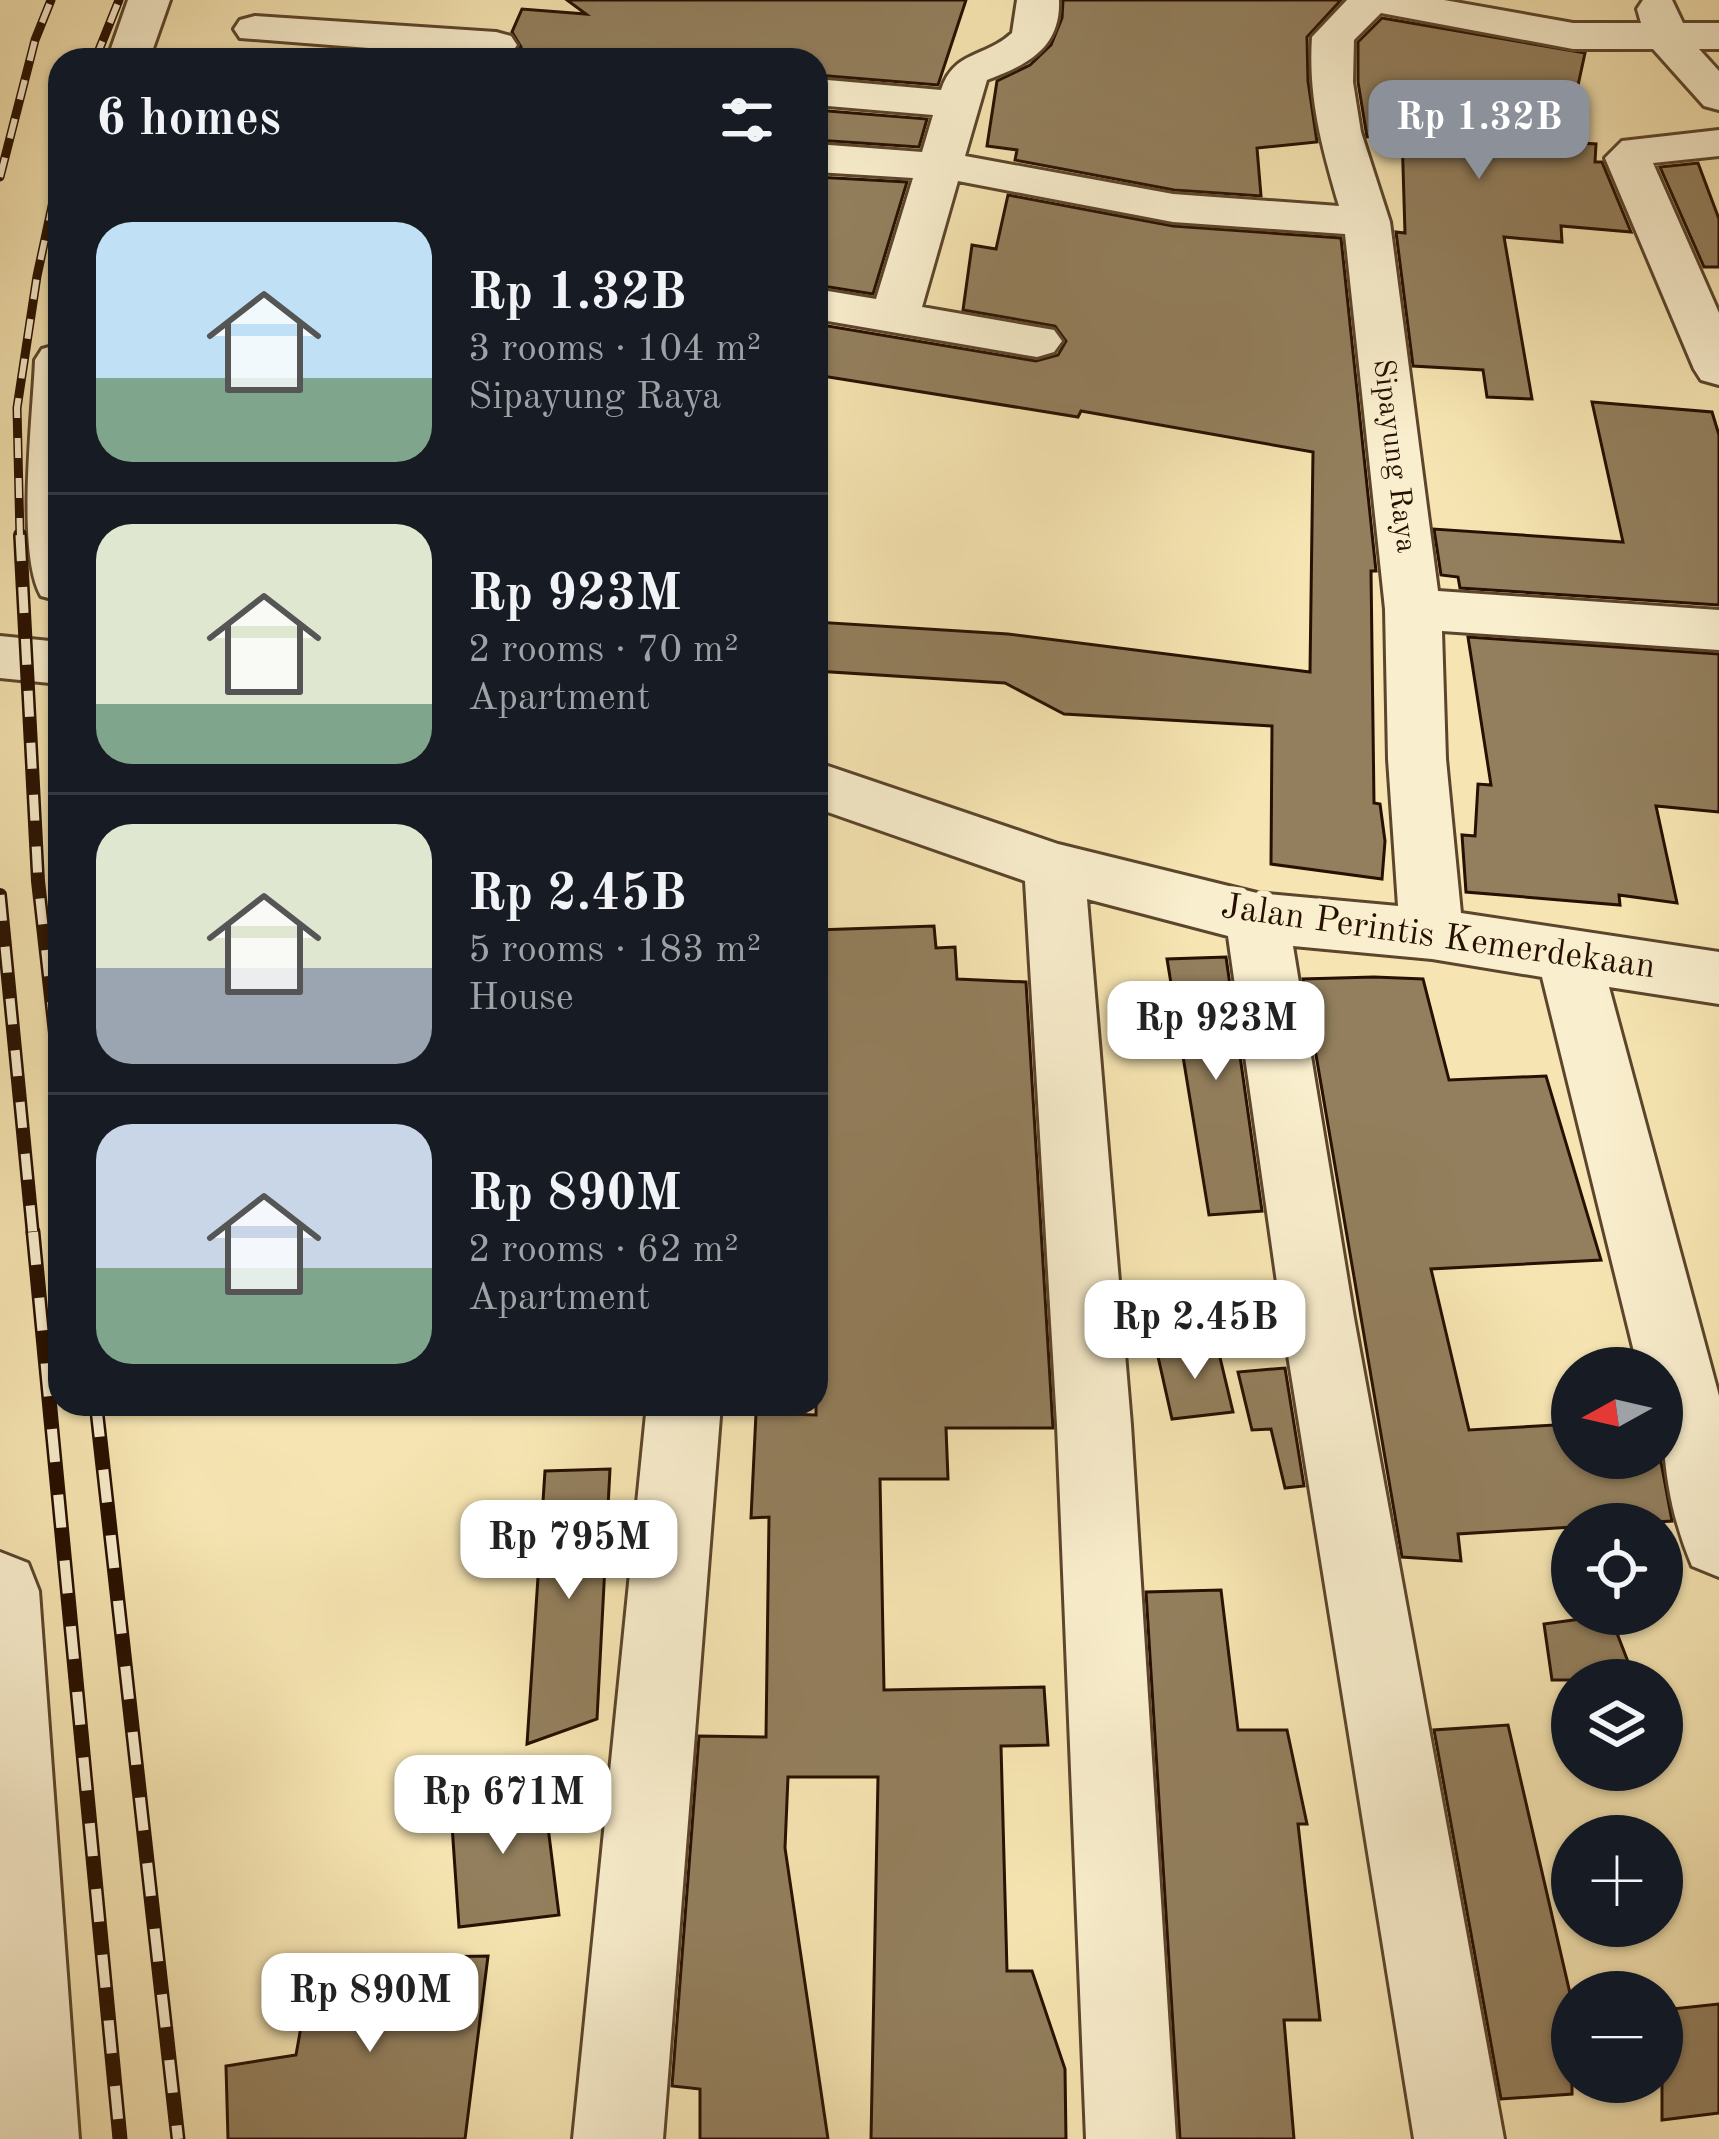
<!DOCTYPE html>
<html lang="en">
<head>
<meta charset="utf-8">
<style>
  :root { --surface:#171b24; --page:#20242c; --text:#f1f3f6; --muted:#9ea1a6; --line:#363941; --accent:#8c9099 }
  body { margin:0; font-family:"Old Standard TT",serif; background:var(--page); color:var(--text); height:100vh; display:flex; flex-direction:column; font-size:45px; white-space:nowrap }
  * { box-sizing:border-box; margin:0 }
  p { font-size:39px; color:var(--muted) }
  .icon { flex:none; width:66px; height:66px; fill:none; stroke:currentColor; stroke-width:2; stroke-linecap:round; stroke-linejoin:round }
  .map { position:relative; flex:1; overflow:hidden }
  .panel { position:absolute; left:48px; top:48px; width:780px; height:1368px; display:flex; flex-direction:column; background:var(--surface); border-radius:36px; box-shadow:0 3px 9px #0004 }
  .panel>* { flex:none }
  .needle { width:78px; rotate:262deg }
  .fabs { position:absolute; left:1551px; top:1347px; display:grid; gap:24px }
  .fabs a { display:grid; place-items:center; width:132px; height:132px; border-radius:50%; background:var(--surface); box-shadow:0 3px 9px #0004; font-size:60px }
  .price { position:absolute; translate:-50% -102px; padding:0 27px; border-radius:24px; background:#fff; color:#222; font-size:39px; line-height:78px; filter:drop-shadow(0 3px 6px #0008) }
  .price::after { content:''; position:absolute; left:50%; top:72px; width:36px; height:27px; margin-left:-18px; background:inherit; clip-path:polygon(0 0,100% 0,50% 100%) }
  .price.current { background:var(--accent); color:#fff }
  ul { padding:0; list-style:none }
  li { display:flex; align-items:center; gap:36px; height:300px; padding:0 48px }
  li+li { border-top:3px solid var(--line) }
  li span { display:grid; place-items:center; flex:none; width:336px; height:240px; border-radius:36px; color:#555 }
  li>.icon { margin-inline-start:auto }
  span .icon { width:144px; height:144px; fill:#fffc; stroke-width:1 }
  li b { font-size:51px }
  h2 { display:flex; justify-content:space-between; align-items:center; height:144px; padding:0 48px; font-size:51px }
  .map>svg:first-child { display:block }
  .building { fill:#937f5d; stroke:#271000; stroke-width:3 }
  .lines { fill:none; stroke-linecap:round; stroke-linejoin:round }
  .minor-casing { stroke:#5b452c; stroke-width:6 }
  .minor { fill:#f9eecd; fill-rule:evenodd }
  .rail-far2-casing { stroke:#271000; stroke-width:9 }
  .rail-far1-casing { stroke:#271000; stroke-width:14 }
  .rail-casing { stroke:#271000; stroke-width:15 }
  .rail-far2 { stroke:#f9eecd; stroke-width:6; stroke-dasharray:20; stroke-linecap:butt }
  .rail-far1 { stroke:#f9eecd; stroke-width:9; stroke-dasharray:26; stroke-linecap:butt }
  .rail { stroke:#f9eecd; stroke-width:10; stroke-dasharray:33; stroke-linecap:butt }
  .labels { text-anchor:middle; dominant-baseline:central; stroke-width:12; stroke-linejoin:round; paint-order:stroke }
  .far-street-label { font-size:30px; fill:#271000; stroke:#f9eecd }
  .street-label { font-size:36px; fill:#271000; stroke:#f9eecd }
</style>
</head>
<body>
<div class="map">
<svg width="1719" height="2139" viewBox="0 0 1719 2139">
  <rect width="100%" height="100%" fill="#f6e5b2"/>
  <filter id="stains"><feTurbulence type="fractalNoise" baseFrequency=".00167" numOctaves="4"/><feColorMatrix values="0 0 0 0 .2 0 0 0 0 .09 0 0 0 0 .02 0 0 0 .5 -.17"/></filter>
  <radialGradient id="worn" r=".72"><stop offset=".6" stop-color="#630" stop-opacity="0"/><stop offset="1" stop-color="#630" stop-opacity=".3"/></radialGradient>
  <!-- building -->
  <path class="building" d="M567,0H966L938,85L816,75V60H506L521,47L512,32L522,9L586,14Z
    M1063,0H1341L1307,37L1308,81L1317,142L1257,148L1261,196L1174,190L1015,160L1017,150L987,146L997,81L1030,65L1051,45L1062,18Z
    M1382,18L1585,53L1569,127L1581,129V143L1596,144L1595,162H1602L1631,232L1561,226L1562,242L1504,237L1532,399L1487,397L1483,370L1413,366L1396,232L1405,233L1402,134L1367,137L1358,82V42Z
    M816,110L927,119L919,147L816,140Z
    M1698,163L1719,219V267H1704L1660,167Z
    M816,177L907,182L873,294L816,285Z
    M1008,195L1173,226L1341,238L1376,571H1371L1374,803L1380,804L1385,841L1382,879L1271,864L1272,726L1064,714L1005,683L816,671V622L1008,634L1310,672L1313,452L1081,411L1078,417L816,375V324L1036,361L1058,355L1066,341L1055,326L963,310L972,245L996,249Z
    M1592,402L1712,412L1719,435V605L1460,588L1458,577L1441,575L1434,529L1623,542Z
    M1468,637L1719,654V812L1656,806L1677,903L1619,895L1620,905L1466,892L1462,835L1475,836L1478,784L1491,785Z
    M934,926L936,948L955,947L957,979L1026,982L1053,1428H946L948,1479H880L884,1690L1044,1687L1048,1745L1001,1746L1007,1971H1032L1065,2069L1066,2139H871L878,1777H788L785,1848L828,2139H700V2089L672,2086L699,1736L766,1737L769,1517L751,1518L756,1413L816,1415V930Z
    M1226,957L1262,1211L1209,1215L1167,959Z
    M1374,977L1423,979L1449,1080L1546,1076L1601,1260L1431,1269L1469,1430L1572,1424V1458L1661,1462L1672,1521L1458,1534L1461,1561L1402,1557L1303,979Z
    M1217,1345L1233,1412L1172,1419L1157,1352Z
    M1285,1368L1304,1486L1285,1488L1271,1429L1252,1430L1238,1372Z
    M610,1469L597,1719L527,1744L545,1471Z
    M1221,1590L1238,1730H1287L1307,1824H1298L1320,2020H1284L1294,2139H1180L1146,1592Z
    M1610,1615L1635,1680H1552L1544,1624Z
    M1508,1725L1572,2002V2094L1501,2099L1434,1730Z
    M543,1787L559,1915L459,1927L450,1796Z
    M488,1956L465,2139H228L226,2066L296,2055L313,1959Z
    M1719,2004V2113L1662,2120V2010Z"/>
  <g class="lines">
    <defs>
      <path id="minor" d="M128,0H170L149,60H107Z
        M1017,0H1059C1061,48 1027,65 987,80L965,156L1173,194L1339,206C1322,148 1308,98 1312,37L1347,0H1444L1573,23H1641L1637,9L1643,0H1672L1683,23H1719V49H1699L1719,71V110L1704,106L1653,49H1573L1381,13L1354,40L1353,82L1361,132L1390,222L1438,591L1719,610V650L1442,631L1446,759L1461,913L1719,952V1004L1609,987L1719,1396V1577L1692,1566C1663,1497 1662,1441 1662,1368H1638L1542,977L1432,959L1293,946L1354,1318L1504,2139H1414L1282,1318L1228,936L1087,899L1131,1425L1176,2139H1086L1057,1425L1025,881L816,808V762L1058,844L1257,893L1398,906L1388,759L1385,609L1345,234L1173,222L958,181L922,307L1054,330L1062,341L1054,352L1037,357L816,319V289L876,299L913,178L816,172V144L922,152L933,115L816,105V79L941,90C954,50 985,58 1012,33Z
        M255,16L496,32L511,36L517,45L511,54L496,58L240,38L234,29L240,20Z
        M1719,130V156L1653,163L1719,313V385L1701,380L1694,369L1605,158L1622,141Z
        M60,344V601L41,596C16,553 33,414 35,360L42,349Z
        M0,636L60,642V684L0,678Z
        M647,1404H721L663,2139H573Z
        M0,1552L28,1563L39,1591L79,2139H0Z"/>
    </defs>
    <!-- minor casing -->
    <use href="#minor" class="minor-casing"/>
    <!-- minor -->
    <use href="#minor" class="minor"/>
    <defs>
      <path id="rail-far2" d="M95,60L119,0
        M0,177L35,40L51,0
        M20,538L17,408L37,276L60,169"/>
      <path id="rail-far1" d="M20,535L38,881L60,1078
        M0,895L33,1235"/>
      <path id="rail" d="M33,1232L120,2139
        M96,1404L178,2139"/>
    </defs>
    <!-- rail-far2 casing -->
    <use href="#rail-far2" class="rail-far2-casing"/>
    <!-- rail-far1 casing -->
    <use href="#rail-far1" class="rail-far1-casing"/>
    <!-- rail casing -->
    <use href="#rail" class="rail-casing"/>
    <!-- rail-far2 -->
    <use href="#rail-far2" class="rail-far2"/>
    <!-- rail-far1 -->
    <use href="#rail-far1" class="rail-far1"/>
    <!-- rail -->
    <use href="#rail" class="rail"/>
  </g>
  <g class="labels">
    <!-- far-street labels -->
    <g class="far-street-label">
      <text transform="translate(1394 456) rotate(83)">Sipayung Raya</text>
    </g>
    <!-- street labels -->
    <g class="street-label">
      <text transform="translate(1438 938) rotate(8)">Jalan Perintis Kemerdekaan</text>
    </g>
  </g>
  <rect width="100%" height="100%" filter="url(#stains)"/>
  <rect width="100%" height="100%" fill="url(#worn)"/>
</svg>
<div class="fabs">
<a><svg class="needle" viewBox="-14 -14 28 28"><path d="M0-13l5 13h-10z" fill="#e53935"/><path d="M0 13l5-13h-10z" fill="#9ea1a6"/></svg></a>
<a><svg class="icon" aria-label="locate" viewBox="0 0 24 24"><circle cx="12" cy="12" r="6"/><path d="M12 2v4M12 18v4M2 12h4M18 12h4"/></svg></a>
<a><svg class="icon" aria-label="layers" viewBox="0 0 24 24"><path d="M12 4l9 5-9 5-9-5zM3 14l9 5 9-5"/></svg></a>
<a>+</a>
<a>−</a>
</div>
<b class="price current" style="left:1479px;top:182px">Rp 1.32B</b>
<b class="price" style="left:1216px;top:1083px">Rp 923M</b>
<b class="price" style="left:1195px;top:1382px">Rp 2.45B</b>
<b class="price" style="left:569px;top:1602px">Rp 795M</b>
<b class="price" style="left:503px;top:1857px">Rp 671M</b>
<b class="price" style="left:370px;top:2055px">Rp 890M</b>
<section class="panel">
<h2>6 homes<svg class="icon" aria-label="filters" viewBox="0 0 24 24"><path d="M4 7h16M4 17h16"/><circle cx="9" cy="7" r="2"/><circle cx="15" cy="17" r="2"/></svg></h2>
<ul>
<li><span style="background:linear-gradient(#bfe0f5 65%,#7fa58c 0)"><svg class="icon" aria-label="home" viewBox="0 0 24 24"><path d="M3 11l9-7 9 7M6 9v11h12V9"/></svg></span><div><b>Rp 1.32B</b><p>3 rooms · 104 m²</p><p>Sipayung Raya</p></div></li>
<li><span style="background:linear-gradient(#dfe7d0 75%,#7fa58c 0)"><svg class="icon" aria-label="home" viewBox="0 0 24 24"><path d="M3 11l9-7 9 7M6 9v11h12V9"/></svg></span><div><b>Rp 923M</b><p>2 rooms · 70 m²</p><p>Apartment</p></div></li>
<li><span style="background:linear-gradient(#dfe7d0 60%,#9aa5b1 0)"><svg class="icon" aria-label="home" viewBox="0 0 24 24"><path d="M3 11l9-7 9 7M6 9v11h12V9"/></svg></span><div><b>Rp 2.45B</b><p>5 rooms · 183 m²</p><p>House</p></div></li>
<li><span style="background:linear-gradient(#c9d6e8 60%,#7fa58c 0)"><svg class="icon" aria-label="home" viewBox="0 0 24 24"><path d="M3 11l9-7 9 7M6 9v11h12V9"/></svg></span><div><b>Rp 890M</b><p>2 rooms · 62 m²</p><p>Apartment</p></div></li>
</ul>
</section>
</div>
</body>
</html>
